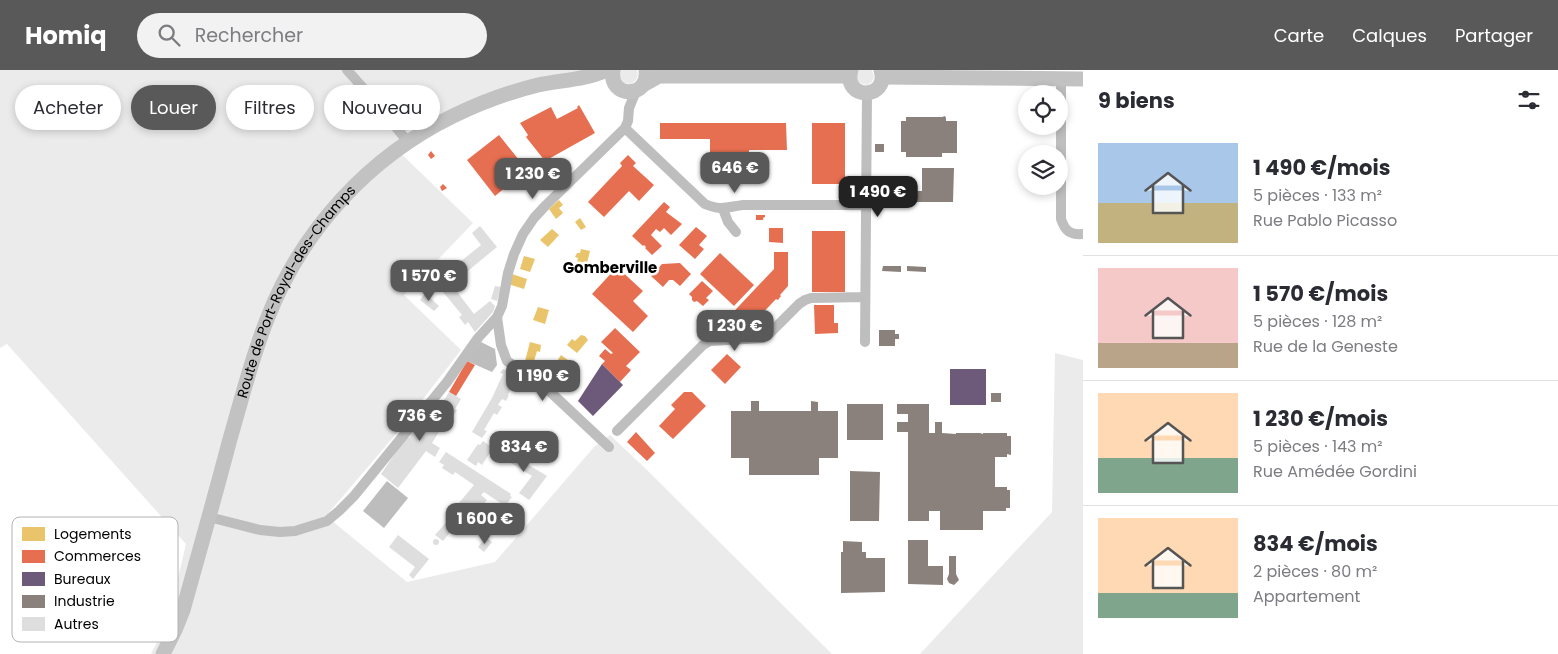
<!DOCTYPE html>
<html lang="fr">
<head>
<meta charset="utf-8">
<style>
  :root { --surface:#fff; --page:#f2f2f3; --text:#2b2b33; --muted:#7c7c81; --line:#e1e1e2; --accent:#595959 }
  body { margin:0; font-family:Poppins,sans-serif; background:var(--page); color:var(--text); height:100vh; display:flex; flex-direction:column; font-size:19px; white-space:nowrap }
  * { box-sizing:border-box; margin:0 }
  p { font-size:16px; color:var(--muted) }
  .icon { flex:none; width:28px; height:28px; fill:none; stroke:currentColor; stroke-width:2; stroke-linecap:round; stroke-linejoin:round }
  .map { position:relative; flex:1; overflow:hidden }
  .panel { display:flex; flex-direction:column; background:var(--surface); width:475px }
  .panel>* { flex:none }
  .banner { position:absolute; left:15px; top:15px; width:475px; height:45px; display:flex; gap:10px }
  .tools { position:absolute; left:1018px; top:15px; display:grid; gap:10px }
  .tools a { display:grid; place-items:center; width:50px; height:50px; border-radius:50%; background:var(--surface); box-shadow:0 2px 8px #0003; font-size:25px }
  .price { position:absolute; translate:-50% -42px; padding:0 11px; border-radius:10px; background:var(--accent); color:#fff; font-size:16px; line-height:32px; filter:drop-shadow(0 1px 2px #0008) }
  .price::after { content:''; position:absolute; left:50%; top:30px; width:15px; height:11px; margin-left:-8px; background:inherit; clip-path:polygon(0 0,100% 0,50% 100%) }
  .price.active { background:#222; color:#fff }
  ul { padding:0; list-style:none }
  li { display:flex; align-items:center; gap:15px; height:125px; padding:0 15px }
  li+li { border-top:1px solid var(--line) }
  li span { display:grid; place-items:center; flex:none; width:140px; height:100px; border-radius:0px; color:#555 }
  li>.icon { margin-inline-start:auto }
  span .icon { width:60px; height:60px; fill:#fffc; stroke-width:1 }
  li b { font-size:21px }
  h2 { display:flex; justify-content:space-between; align-items:center; height:60px; padding:0 15px; font-size:21px }
  .chip { padding:0 18px; border-radius:22px; background:var(--surface); box-shadow:0 2px 8px #0003; font-size:18px; line-height:45px }
  .chip.active { background:var(--accent); color:#fff }
  header { display:flex; align-items:center; gap:30px; box-sizing:border-box; height:70px; padding:0 25px; background:var(--accent); color:#fff }
  header strong { font-size:24px }
  nav { display:flex; gap:28px; margin-inline-start:auto; font-size:18px }
  .search { width:350px; height:45px; background:var(--page); display:flex; align-items:center; gap:12px; box-sizing:border-box; padding:0 18px; border-radius:28px; color:var(--muted); font-size:19px }
  main { display:flex; flex:1; min-height:0 }
  .map>svg:first-child { display:block }
  .green { fill:#ebebeb }
  .water { fill:#bdbdbd }
  .homes { fill:#e9c46a }
  .shops { fill:#e76f51 }
  .offices { fill:#6d597a }
  .industry { fill:#8a817c }
  .building { fill:#dedede }
  .lines { fill:none; stroke-linecap:round; stroke-linejoin:round }
  .minor { stroke:#bebebe; stroke-width:10 }
  .secondary { stroke:#c2c2c2; stroke-width:15 }
  .labels { text-anchor:middle; dominant-baseline:central; stroke-width:5; stroke-linejoin:round; paint-order:stroke }
  .street-label { font-size:14px; fill:#000; stroke:#fff }
  .neighbourhood-label { font-size:15px; font-weight:bold; fill:#000; stroke:#fff }
  .key { fill:#fff; stroke:#b2b2b2; stroke-width:1 }
  .key-label { font-size:14px; fill:#000 }
</style>
</head>
<body>
<header>
<strong>Homiq</strong>
<div class="search"><svg class="icon" aria-label="search" viewBox="0 0 24 24"><circle cx="10" cy="10" r="6"/><path d="M15 15l6 6"/></svg>Rechercher</div>
<nav><a>Carte</a><a>Calques</a><a>Partager</a></nav>
</header>
<main>
<div class="map">
<svg width="1083" height="584" viewBox="0 0 1083 584">
  <rect width="100%" height="100%" fill="#fff"/>
  <!-- green -->
  <path class="green" d="M0,0H595L524,14L393,76L473,153L404,225L461,280L396,364L326,446L407,512L495,492L594,377L610,365L648,401L832,584H151L168,550L186,474L7,274L0,278Z
    M620,0H637C639,6 637,11 631,14L625,13L620,10Z
    M859,0H872L874,7L872,12L867,15L859,13L856,5Z
    M1055,283L1083,290V584H920L1052,442Z"/>
  <!-- water -->
  <path class="water" d="M481,272L495,279L497,295L492,302L467,291Z
    M387,411L408,428L384,458L363,441Z"/>
  <!-- homes -->
  <path class="homes" d="M559,130L563,135L559,138L563,143L556,149L549,139Z
    M580,148L586,157L581,160L575,152Z
    M552,159L559,165L548,177L540,170Z
    M581,179L590,181L584,205L576,202L578,197H576L578,188L575,187L577,183H580Z
    M524,186L535,189L530,202L520,199Z
    M512,204L527,209L524,219L508,214Z
    M538,237L549,240L545,254L533,250Z
    M581,265L585,266L588,270L577,283L567,275L572,269L575,271Z
    M530,272L541,275L540,282L537,281L532,298L524,295Z
    M561,285L572,293L568,301L574,304L565,317L560,314L558,316L546,309Z"/>
  <!-- shops -->
  <path class="shops" d="M579,35L595,63L545,91L526,67L528,65L520,53L551,37L557,49L578,38L577,37Z
    M660,53H786L787,80H749V89L710,88V69H660Z
    M812,53H845V114H812Z
    M499,65L527,100L495,126L467,90Z
    M431,81L435,86L431,89L428,85Z
    M628,85L636,93L633,96L654,115L639,131L629,121L604,147L588,132L622,96L620,93Z
    M443,114L447,118L442,121L440,117Z
    M664,132L670,137L666,142L682,154L671,165L664,158L660,162L656,159L651,165L662,176L652,185L645,178L646,177L644,175L643,176L632,166Z
    M756,145H765V147L763,148V150H756Z
    M696,157L707,166L699,175L704,179L695,189L679,175Z
    M769,158H783V173L769,172Z
    M812,161H845V222H812Z
    M774,182H788V216L780,225L781,226L778,230L776,229L758,248L760,253H755V256H747V259L730,260L729,263H724L723,253L774,199Z
    M720,183L754,215L734,236L700,204Z
    M680,193L691,204L680,216L673,210H669L663,217L651,206L662,194Z
    M617,197L643,221L633,231L648,246L633,262L592,224Z
    M702,211L713,221L706,228L709,230L703,236L697,231L694,232L692,230V227L689,224Z
    M814,235H834V253H838V263L815,264Z
    M615,258L640,282L626,296L631,300L620,312L602,294L605,291L599,286L605,279L611,284L613,283L601,272Z
    M727,284L741,297L725,314L711,300Z
    M467,291L475,295L456,326L449,322Z
    M684,322H692L706,336L673,369L659,356L675,339L671,335Z
    M636,362L655,383L647,391L627,372Z"/>
  <!-- offices -->
  <path class="offices" d="M602,294L623,315L593,346L578,331Z
    M950,299H986V335H950Z"/>
  <!-- industry -->
  <path class="industry" d="M945,46L946,48V51H957V83H942V87H906V82H901V51H906V47H942Z
    M875,74H884V82H875Z
    M922,98H954L953,132H912V121H922Z
    M883,196H901V202L882,201Z
    M907,196L926,197V202L907,201Z
    M879,260H895V264H899V269H895V276H879Z
    M991,323H1001V332H991Z
    M751,331H759V341H811V331L818,332V341H838V388H819V405H749V388H731V341H751Z
    M847,334H883V370H847Z
    M897,334H929V363H935V352H942V363L956,364V363H980L983,364V363H1007V366H1011V385L1007,384V387H995V417H1007V420H1010V438H1006V441H983V460H940V441H929V451H908V362H897V352H908V344H897Z
    M850,401L880,402L879,451H850Z
    M908,470H928V496H943V515L908,514Z
    M843,471L862,472V482H866V488H885V522L841,523V482H843Z
    M949,486H956V504L959,510L954,515L949,513L947,509L949,504Z"/>
  <!-- building -->
  <path class="building" d="M480,156L497,177L452,214L444,205L481,175L472,163Z
    M452,215L474,244L490,231L495,236L493,242L475,262L468,252L465,255L459,247L462,245L443,222Z
    M495,216L501,217L497,231L491,229Z
    M425,223L439,236L434,241L420,230Z
    M503,299L516,306L508,325H509L506,331L502,329L498,335L502,337L497,345L494,343L484,360L487,361L482,368L472,362L492,328L503,304L500,303Z
    M449,322L461,329L455,339L457,340L446,357L443,355L432,373L440,378L435,387L426,381L398,418L381,404L407,366L409,368L425,342L434,347Z
    M483,371L493,378L482,395L478,392L476,396L467,390L478,374L480,375Z
    M497,376L547,406L529,430L519,423L532,406L493,382Z
    M446,382L511,424L510,426L512,427L505,436L484,422L481,425L487,430L463,459L457,454L443,471L435,465L450,448L448,446L474,415L455,402L453,405L442,398L444,395L439,392Z
    M398,465L429,489L413,509L409,505L415,497L389,477Z
    M486,467L492,472L484,482L478,477Z
    M433 472a3 3 0 1 1 6 0a3 3 0 1 1-6 0Z"/>
  <g class="lines">
    <!-- minor -->
    <path class="minor" d="M347,0L374,30L408,72
      M1061,9V149C1065,161 1070,165 1083,164
      M625,58L705,134C721,141 727,137 743,135H866
      M723,139L728,152L736,162
      M497,247L501,275L507,291L545,317L609,377
      M865,272L867,23
      M617,361L703,275L710,271L762,268L768,265L799,234L805,230L811,228L865,227
      M209,447L260,460L280,462L295,461L327,451L339,441L354,426L447,312L478,268L497,247L502,236L508,203L514,184L523,164L534,148L546,135L625,58L628,51L629,38L636,21"/>
    <!-- secondary -->
    <g class="secondary">
      <path d="M613,0C608,29 650,29 646,0"/>
      <path d="M851,0C842,31 890,30 881,0"/>
      <path d="M883,7L1083,9"/>
      <path d="M643,15L659,6H849"/>
      <path id="s1" d="M163,584L175,560L183,540C199,483 215,426 230,369C242,328 252,286 268,247C302,160 369,87 453,46C480,33 509,22 538,15C561,10 585,10 607,0"/>
    </g>
  </g>
  <g class="labels">
    <!-- street labels -->
    <g class="street-label">
      <text stroke="none"><textPath href="#s1" startOffset="389">Route de Port-Royal-des-Champs</textPath></text>
    </g>
    <!-- neighbourhood labels -->
    <g class="neighbourhood-label">
      <text x="610" y="197">Gomberville</text>
    </g>
  </g>
  <!-- legend -->
  <rect x="12" y="447" width="166" height="125" rx="8" class="key"/>
  <rect x="22" y="457" width="23" height="14" fill="#e9c46a"/>
  <rect x="22" y="480" width="23" height="13" fill="#e76f51"/>
  <rect x="22" y="502" width="23" height="14" fill="#6d597a"/>
  <rect x="22" y="525" width="23" height="13" fill="#8a817c"/>
  <rect x="22" y="547" width="23" height="14" fill="#dedede"/>
  <g class="key-label">
    <text x="54" y="469">Logements</text>
    <text x="54" y="491">Commerces</text>
    <text x="54" y="514">Bureaux</text>
    <text x="54" y="536">Industrie</text>
    <text x="54" y="559">Autres</text>
  </g>
</svg>
<div class="tools">
<a><svg class="icon" aria-label="locate" viewBox="0 0 24 24"><circle cx="12" cy="12" r="6"/><path d="M12 2v4M12 18v4M2 12h4M18 12h4"/></svg></a>
<a><svg class="icon" aria-label="layers" viewBox="0 0 24 24"><path d="M12 4l9 5-9 5-9-5zM3 14l9 5 9-5"/></svg></a>
</div>
<b class="price" style="left:735px;top:124px">646 €</b>
<b class="price" style="left:533px;top:130px">1 230 €</b>
<b class="price active" style="left:878px;top:148px">1 490 €</b>
<b class="price" style="left:429px;top:232px">1 570 €</b>
<b class="price" style="left:735px;top:282px">1 230 €</b>
<b class="price" style="left:543px;top:332px">1 190 €</b>
<b class="price" style="left:420px;top:372px">736 €</b>
<b class="price" style="left:524px;top:403px">834 €</b>
<b class="price" style="left:485px;top:475px">1 600 €</b>
<div class="banner">
<a class="chip">Acheter</a>
<a class="chip active">Louer</a>
<a class="chip">Filtres</a>
<a class="chip">Nouveau</a>
</div>
</div>
<section class="panel">
<h2>9 biens<svg class="icon" aria-label="filters" viewBox="0 0 24 24"><path d="M4 7h16M4 17h16"/><circle cx="9" cy="7" r="2"/><circle cx="15" cy="17" r="2"/></svg></h2>
<ul>
<li><span style="background:linear-gradient(#a9c7e8 60%,#c2b280 0)"><svg class="icon" aria-label="home" viewBox="0 0 24 24"><path d="M3 11l9-7 9 7M6 9v11h12V9"/></svg></span><div><b>1 490 €/mois</b><p>5 pièces · 133 m²</p><p>Rue Pablo Picasso</p></div></li>
<li><span style="background:linear-gradient(#f6c9c9 75%,#b9a48a 0)"><svg class="icon" aria-label="home" viewBox="0 0 24 24"><path d="M3 11l9-7 9 7M6 9v11h12V9"/></svg></span><div><b>1 570 €/mois</b><p>5 pièces · 128 m²</p><p>Rue de la Geneste</p></div></li>
<li><span style="background:linear-gradient(#ffd9b3 65%,#7fa58c 0)"><svg class="icon" aria-label="home" viewBox="0 0 24 24"><path d="M3 11l9-7 9 7M6 9v11h12V9"/></svg></span><div><b>1 230 €/mois</b><p>5 pièces · 143 m²</p><p>Rue Amédée Gordini</p></div></li>
<li><span style="background:linear-gradient(#ffd9b3 75%,#7fa58c 0)"><svg class="icon" aria-label="home" viewBox="0 0 24 24"><path d="M3 11l9-7 9 7M6 9v11h12V9"/></svg></span><div><b>834 €/mois</b><p>2 pièces · 80 m²</p><p>Appartement</p></div></li>
</ul>
</section>
</main>
</body>
</html>
